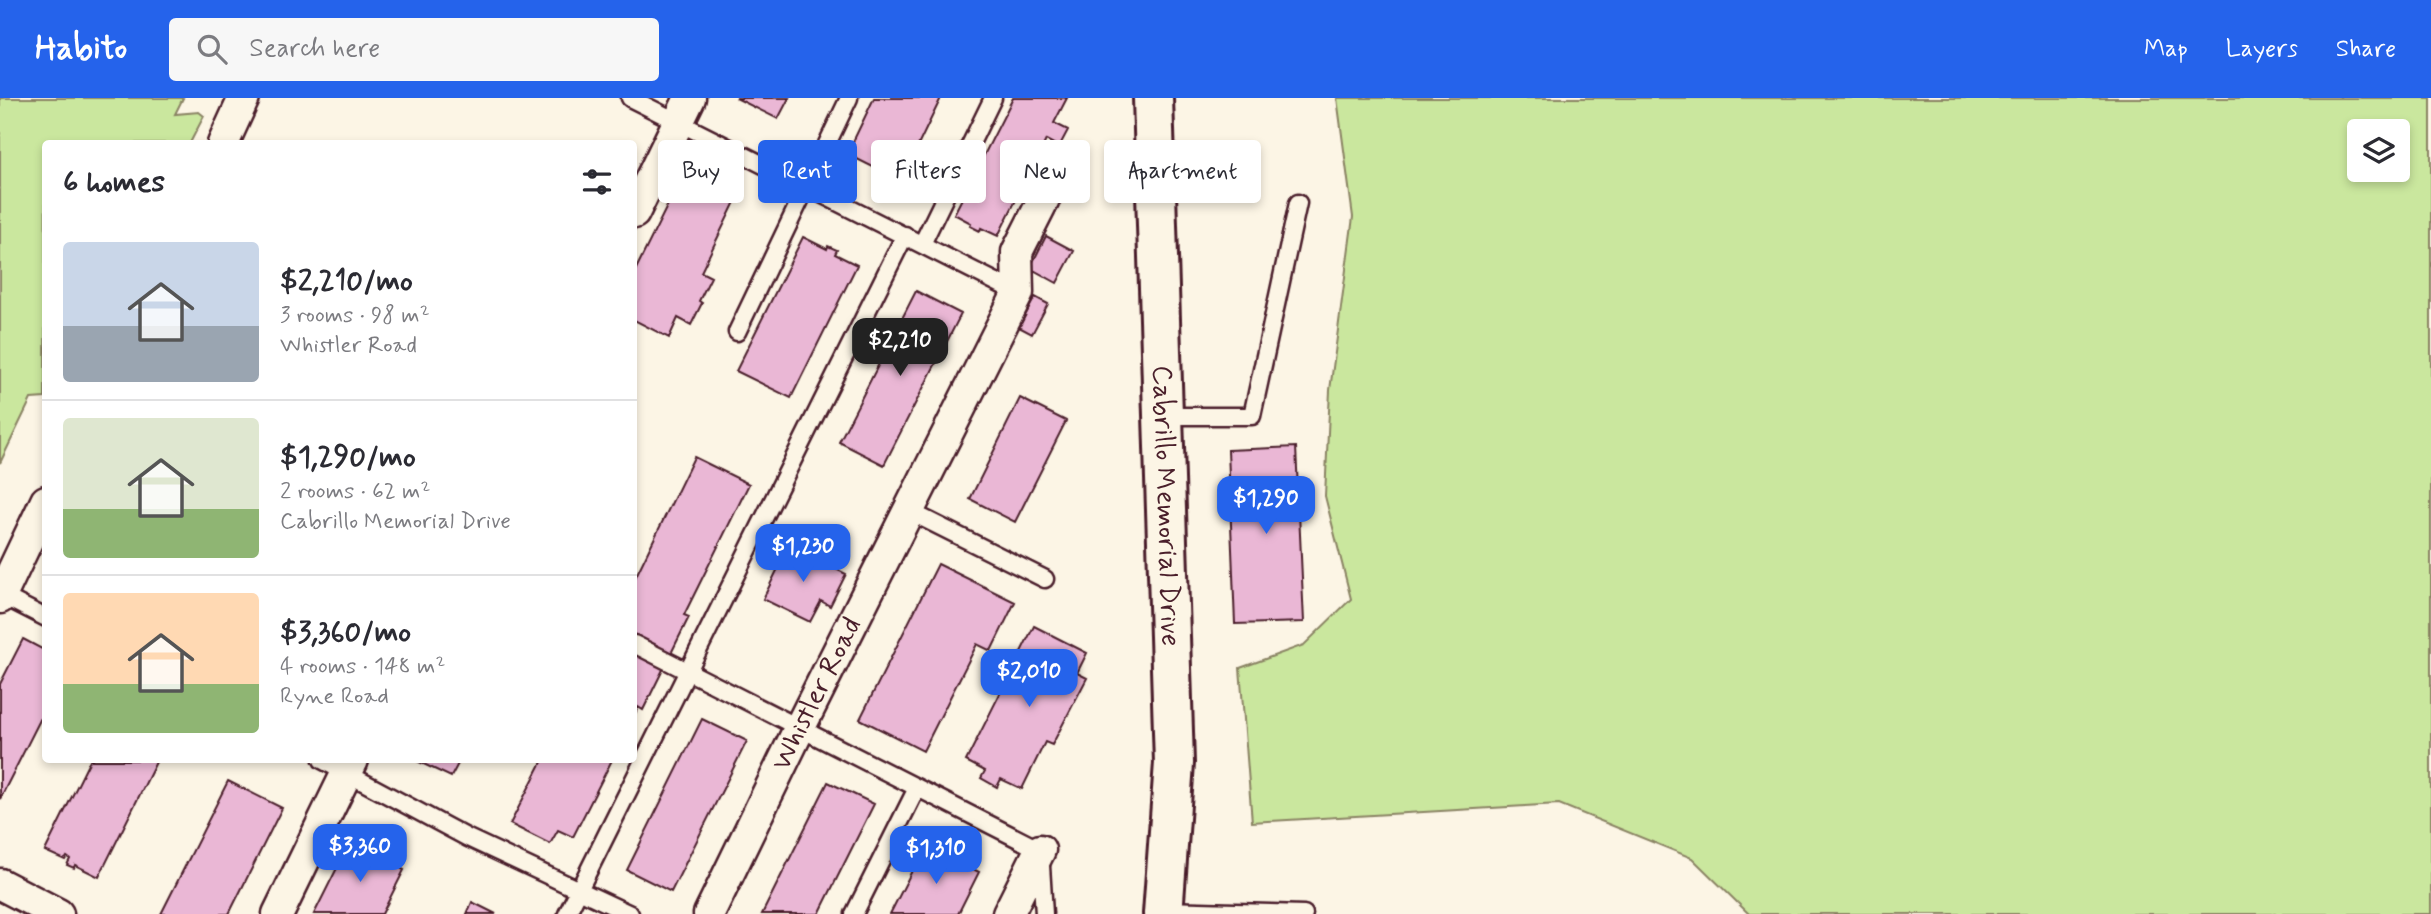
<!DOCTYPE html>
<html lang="en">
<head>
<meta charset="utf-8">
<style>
  :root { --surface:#fff; --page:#f7f7f7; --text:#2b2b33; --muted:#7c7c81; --line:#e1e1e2; --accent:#2563eb }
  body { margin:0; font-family:Mynerve,sans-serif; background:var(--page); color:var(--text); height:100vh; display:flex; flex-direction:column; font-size:26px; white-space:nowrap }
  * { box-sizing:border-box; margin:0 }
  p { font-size:23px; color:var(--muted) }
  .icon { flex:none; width:38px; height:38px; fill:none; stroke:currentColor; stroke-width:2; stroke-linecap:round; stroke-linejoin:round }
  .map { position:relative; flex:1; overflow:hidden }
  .side { position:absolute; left:42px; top:42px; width:595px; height:623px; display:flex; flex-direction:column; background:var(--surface); border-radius:7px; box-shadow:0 4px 10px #0003 }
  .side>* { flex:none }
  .banner { position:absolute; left:658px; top:42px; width:665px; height:63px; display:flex; gap:14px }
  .controls { position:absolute; left:2347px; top:21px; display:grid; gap:14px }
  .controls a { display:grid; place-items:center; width:63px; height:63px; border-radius:7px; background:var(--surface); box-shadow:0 4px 10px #0003; font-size:35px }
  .price { position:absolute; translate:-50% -60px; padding:0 16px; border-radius:14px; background:var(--accent); color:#fff; font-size:23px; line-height:46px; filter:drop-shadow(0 2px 4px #0008) }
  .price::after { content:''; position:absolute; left:50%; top:42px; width:21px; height:16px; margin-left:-10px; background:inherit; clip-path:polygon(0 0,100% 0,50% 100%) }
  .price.on { background:#222; color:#fff }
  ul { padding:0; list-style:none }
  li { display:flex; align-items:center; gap:21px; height:175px; padding:0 21px }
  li+li { border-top:2px solid var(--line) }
  li span { display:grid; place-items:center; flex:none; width:196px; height:140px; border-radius:7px; color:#555 }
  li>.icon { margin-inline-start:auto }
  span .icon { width:84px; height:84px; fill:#fffc; stroke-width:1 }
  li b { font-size:30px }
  h2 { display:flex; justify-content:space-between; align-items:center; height:84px; padding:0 21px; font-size:30px }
  .chip { padding:0 24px; border-radius:7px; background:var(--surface); box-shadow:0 4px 10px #0003; font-size:24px; line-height:63px }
  .chip.on { background:var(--accent); color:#fff }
  header { display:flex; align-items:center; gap:42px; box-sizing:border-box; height:98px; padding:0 35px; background:var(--accent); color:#fff }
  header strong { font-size:33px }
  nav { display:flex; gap:38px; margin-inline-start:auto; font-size:24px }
  .search { width:490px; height:63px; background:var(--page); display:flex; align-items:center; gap:18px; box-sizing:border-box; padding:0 24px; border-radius:7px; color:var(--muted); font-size:26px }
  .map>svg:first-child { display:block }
  .green { fill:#cae79e; stroke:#8a8364; stroke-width:2; fill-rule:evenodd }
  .building { fill:#eab7d5; stroke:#4a1f2b; stroke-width:2 }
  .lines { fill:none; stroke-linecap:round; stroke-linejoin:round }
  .service-casing { stroke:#4a1f2b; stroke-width:21 }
  .minor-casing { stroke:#4a1f2b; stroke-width:35 }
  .secondary-casing { stroke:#4a1f2b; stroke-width:44 }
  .service { stroke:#fcf5e5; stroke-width:16 }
  .minor { stroke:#fcf5e5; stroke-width:30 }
  .secondary { stroke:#fcf5e5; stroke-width:38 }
  .labels { text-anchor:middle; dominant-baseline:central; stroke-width:5; stroke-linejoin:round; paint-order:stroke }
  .street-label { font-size:28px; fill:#4a1f2b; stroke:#fcf5e5 }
</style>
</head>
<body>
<header>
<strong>Habito</strong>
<div class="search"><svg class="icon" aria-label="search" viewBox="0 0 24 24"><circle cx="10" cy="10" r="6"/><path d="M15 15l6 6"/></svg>Search here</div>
<nav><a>Map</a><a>Layers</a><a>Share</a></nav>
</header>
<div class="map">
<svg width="2431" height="816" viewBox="0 0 2431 816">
  <rect width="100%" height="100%" fill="#fcf5e5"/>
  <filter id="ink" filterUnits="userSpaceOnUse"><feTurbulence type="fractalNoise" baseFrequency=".0143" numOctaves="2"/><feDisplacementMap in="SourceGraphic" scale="14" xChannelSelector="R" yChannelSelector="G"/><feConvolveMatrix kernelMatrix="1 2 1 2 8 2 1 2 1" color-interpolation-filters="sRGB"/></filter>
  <g filter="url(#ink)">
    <!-- green -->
    <path class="green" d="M0,0H183L175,16L199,14L204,18L190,45L46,46L45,300L31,301L0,365Z
      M1337,0H2431V816H1749L1692,760L1559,706L1252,724L1240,570L1304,547L1351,501L1325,398L1330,292L1353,119ZM2359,33H2398V72H2359Z"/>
    <!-- building -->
    <path class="building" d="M736,0H789L778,21Z
      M874,0H941L901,83L847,56Z
      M1013,0H1067L1054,25L1068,32L1059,49L1046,42L1040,55L1050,60L1045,72L1034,66L998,138L981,130L980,133L970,128L971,125L954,116Z
      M682,78L706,89L707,88L713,91L712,93L735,104L701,174L711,179L699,203L702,205L691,227L678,220L669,240L634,222V175Z
      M1046,138L1074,153L1057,185L1030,170Z
      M803,139L827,151L828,148L837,152L835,156L857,167L791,300L736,273Z
      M916,193L961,216L884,367L839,344Z
      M1035,199L1048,206L1032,236L1019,229Z
      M1020,300L1066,323L1015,424L970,401Z
      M1296,349L1304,524L1235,526L1228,352Z
      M694,359L749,386L684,517L689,519L643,612L638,609L634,618V482Z
      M789,448L846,476L830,508L821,503L810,524L763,501Z
      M938,466L1015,504L991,553L977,546L923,653L860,621Z
      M1034,528L1087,555L1077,575L1087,580L1052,647L1045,644L1022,691L1001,681L997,689L981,680L985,673L966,663Z
      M23,541L46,553V610L0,701V586Z
      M702,621L747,643L671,794L627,772Z
      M90,662H157L99,779L75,767L74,770L67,767L70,761L67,759L65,762L45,753Z
      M415,662H460L451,679Z
      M543,662H612L573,739L558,732L550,746L510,726Z
      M228,683L282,710L229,816H161Z
      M828,684L874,706L819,816H762Z
      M350,744L404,772L382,816H314Z
      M925,747L979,774L958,816H890Z
      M472,804L496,816H467Z"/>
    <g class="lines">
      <defs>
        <path id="service" d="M630,0L1018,195
          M922,146L993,0
          M737,234L849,0
          M1161,318H1252L1298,105
          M909,413L1045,481
          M1,497L46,520
          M634,546L1040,752L1044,816
          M322,662L468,740L630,816
          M1164,812L1304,816
          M567,816L905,137
          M854,816L917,690"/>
        <g id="minor">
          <path d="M223,46L244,0"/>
          <path d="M634,115L690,0"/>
          <path d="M0,500L46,403"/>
          <path d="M0,786L58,816"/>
          <path d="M278,816L353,662"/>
          <path id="s1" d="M709,816L799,631L1018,195L1017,154L1059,71"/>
          <path d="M1008,816L1040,752"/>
        </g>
        <g id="secondary">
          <path id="s2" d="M1153,0L1174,665L1163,816"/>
        </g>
      </defs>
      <!-- service casing -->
      <use href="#service" class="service-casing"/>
      <!-- minor casing -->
      <use href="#minor" class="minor-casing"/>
      <!-- secondary casing -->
      <use href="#secondary" class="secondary-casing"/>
      <!-- service -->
      <use href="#service" class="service"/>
      <!-- minor -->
      <use href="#minor" class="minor"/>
      <!-- secondary -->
      <use href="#secondary" class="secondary"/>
    </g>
  </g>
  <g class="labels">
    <!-- street labels -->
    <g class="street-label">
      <text stroke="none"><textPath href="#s2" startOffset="408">Cabrillo Memorial Drive</textPath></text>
      <text stroke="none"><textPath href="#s1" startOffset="245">Whistler Road</textPath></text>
    </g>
  </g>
</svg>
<div class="controls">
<a><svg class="icon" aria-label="layers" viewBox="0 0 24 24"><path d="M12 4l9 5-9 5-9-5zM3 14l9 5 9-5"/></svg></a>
</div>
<b class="price on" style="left:900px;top:280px">$2,210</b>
<b class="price" style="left:1266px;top:438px">$1,290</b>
<b class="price" style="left:803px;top:486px">$1,230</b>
<b class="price" style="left:1029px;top:611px">$2,010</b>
<b class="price" style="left:360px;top:786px">$3,360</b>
<b class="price" style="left:936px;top:788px">$1,310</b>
<div class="banner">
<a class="chip">Buy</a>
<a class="chip on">Rent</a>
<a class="chip">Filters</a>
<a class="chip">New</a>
<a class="chip">Apartment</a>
</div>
<section class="side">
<h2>6 homes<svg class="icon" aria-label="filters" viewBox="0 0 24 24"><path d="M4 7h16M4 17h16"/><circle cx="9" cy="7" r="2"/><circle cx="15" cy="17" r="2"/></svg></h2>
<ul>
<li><span style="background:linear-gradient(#c9d6e8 60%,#9aa5b1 0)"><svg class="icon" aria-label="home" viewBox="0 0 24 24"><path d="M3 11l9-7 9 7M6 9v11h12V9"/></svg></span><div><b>$2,210/mo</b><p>3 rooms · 98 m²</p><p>Whistler Road</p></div></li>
<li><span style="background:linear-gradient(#dfe7d0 65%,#8fb573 0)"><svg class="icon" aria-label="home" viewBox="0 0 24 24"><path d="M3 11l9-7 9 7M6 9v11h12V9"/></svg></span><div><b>$1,290/mo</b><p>2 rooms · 62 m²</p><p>Cabrillo Memorial Drive</p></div></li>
<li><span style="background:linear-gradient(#ffd9b3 65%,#8fb573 0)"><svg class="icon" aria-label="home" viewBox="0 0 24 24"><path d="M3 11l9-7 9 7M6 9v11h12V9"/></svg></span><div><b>$3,360/mo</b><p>4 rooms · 148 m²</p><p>Ryne Road</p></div></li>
</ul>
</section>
</div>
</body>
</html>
